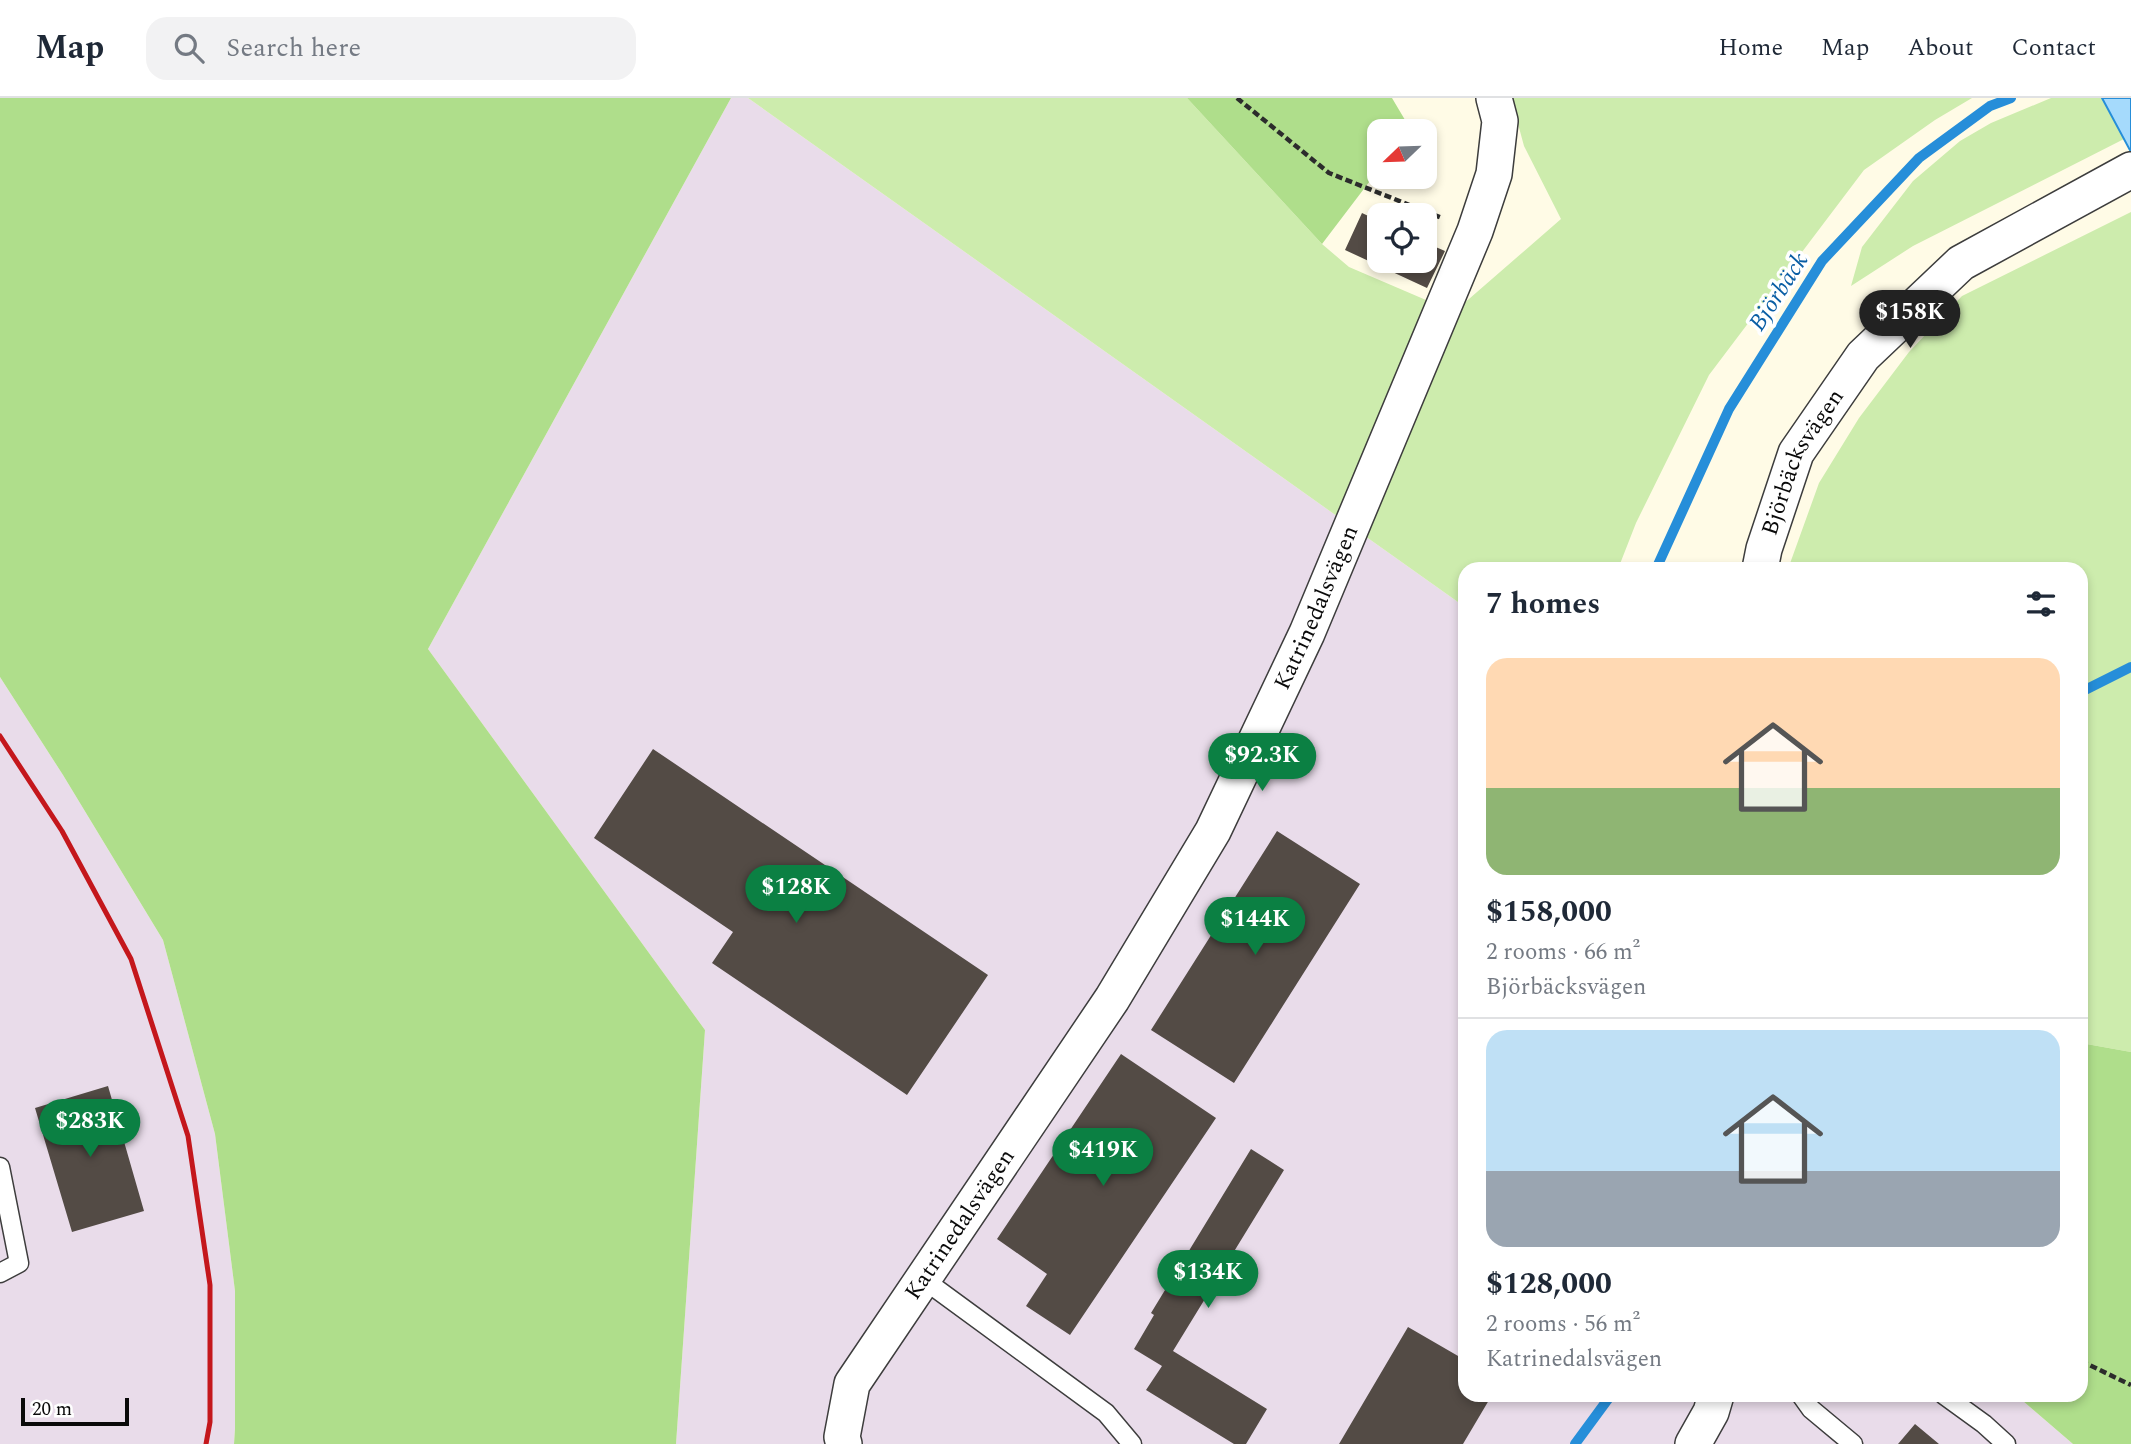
<!DOCTYPE html>
<html lang="en">
<head>
<meta charset="utf-8">
<style>
  :root { --surface:#fff; --page:#f2f2f3; --text:#1f2937; --muted:#747a83; --line:#e0e1e3; --accent:#0b8043 }
  body { margin:0; font-family:Spectral,serif; background:var(--page); color:var(--text); height:100vh; display:flex; flex-direction:column; font-size:26px; white-space:nowrap }
  * { box-sizing:border-box; margin:0 }
  p { font-size:23px; color:var(--muted) }
  .icon { flex:none; width:38px; height:38px; fill:none; stroke:currentColor; stroke-width:2; stroke-linecap:round; stroke-linejoin:round }
  .map { position:relative; flex:1; overflow:hidden }
  .drawer { position:absolute; left:1458px; top:464px; width:630px; height:840px; display:flex; flex-direction:column; background:var(--surface); border-radius:21px; box-shadow:0 4px 10px #0003 }
  .drawer>* { flex:none }
  .needle { width:46px; rotate:247deg }
  .fabs { position:absolute; left:1367px; top:21px; display:grid; gap:14px }
  .fabs a { display:grid; place-items:center; width:70px; height:70px; border-radius:14px; background:var(--surface); box-shadow:0 4px 10px #0003; font-size:35px }
  .scale { position:absolute; left:21px; bottom:18px; width:108px; box-sizing:border-box; padding-left:7px; border:4px solid #0a0a0a; border-top:0; font-size:19px; line-height:24px; white-space:nowrap; color:#0a0a0a; -webkit-text-stroke:5px #fff; paint-order:stroke }
  .price { position:absolute; translate:-50% -60px; padding:0 16px; border-radius:24px; background:var(--accent); color:#fff; font-size:23px; line-height:46px; filter:drop-shadow(0 2px 4px #0008) }
  .price::after { content:''; position:absolute; left:50%; top:42px; width:21px; height:16px; margin-left:-10px; background:inherit; clip-path:polygon(0 0,100% 0,50% 100%) }
  .price.selected { background:#222; color:#fff }
  ul { padding:0; list-style:none }
  li { display:grid; align-content:center; gap:14px; height:371px; padding:0 28px }
  li+li { border-top:2px solid var(--line) }
  li span { display:grid; place-items:center; height:217px; border-radius:21px; color:#555 }
  li>.icon { margin-inline-start:auto }
  span .icon { width:126px; height:126px; fill:#fffc; stroke-width:1 }
  li b { font-size:30px }
  h2 { display:flex; justify-content:space-between; align-items:center; height:84px; padding:0 28px; font-size:30px }
  header { display:flex; align-items:center; gap:42px; box-sizing:border-box; height:98px; padding:0 35px; background:var(--surface); border-bottom:2px solid var(--line) }
  header strong { font-size:33px }
  nav { display:flex; gap:38px; margin-inline-start:auto; font-size:24px }
  .search { width:490px; height:63px; background:var(--page); display:flex; align-items:center; gap:18px; box-sizing:border-box; padding:0 24px; border-radius:21px; color:var(--muted); font-size:26px }
  .map>svg:first-child { display:block }
  .industrial { fill:#e9dcea }
  .green { fill:#cdecad }
  .forest { fill:#afde8b }
  .water { fill:#a5dafc; stroke:#268ed9; stroke-width:2 }
  .lines { fill:none; stroke-linecap:round; stroke-linejoin:round }
  .stream { stroke:#268ed9; stroke-width:10 }
  .building { fill:#534b45 }
  .service-casing { stroke:#3d3d3d; stroke-width:21 }
  .minor-casing { stroke:#3d3d3d; stroke-width:38 }
  .path { stroke:#2c2c2c; stroke-width:4.5; stroke-dasharray:7 3.5; stroke-linecap:butt }
  .service { stroke:#fff; stroke-width:18 }
  .minor { stroke:#fff; stroke-width:35 }
  .rail { stroke:#c4171c; stroke-width:5 }
  .labels { text-anchor:middle; dominant-baseline:central; stroke-width:7; stroke-linejoin:round; paint-order:stroke }
  .street-label { font-size:23px; fill:#0a0a0a; stroke:#fff }
  .water-label { font-size:24px; font-style:italic; fill:#0a5ea4; stroke:#fff }
</style>
</head>
<body>
<header>
<strong>Map</strong>
<div class="search"><svg class="icon" aria-label="search" viewBox="0 0 24 24"><circle cx="10" cy="10" r="6"/><path d="M15 15l6 6"/></svg>Search here</div>
<nav><a>Home</a><a>Map</a><a>About</a><a>Contact</a></nav>
</header>
<div class="map">
<svg width="2131" height="1346" viewBox="0 0 2131 1346">
  <rect width="100%" height="100%" fill="#fffbe6"/>
  <!-- industrial -->
  <path class="industrial" d="M731,0H748L1465,509V1297H2016L2073,1346H676L705,932L428,551Z
    M0,579L63,677L163,842L215,1036L235,1193V1331L234,1346H0Z"/>
  <!-- green -->
  <path class="green" d="M748,0H1187L1322,146L1349,169L1454,214L1561,121L1524,48L1511,0H1972L1935,22L1864,72L1709,277L1636,425L1618,471H1465V509Z
    M2051,0H2102L2124,41L1913,148L1851,188L1862,149L1913,83L1960,43L1991,25Z
    M2131,114V954L2081,945V471H1788L1819,385L1859,320L1909,254L1962,198Z"/>
  <!-- forest -->
  <path class="forest" d="M0,0H731L428,551L705,932L676,1346H234L235,1331V1193L215,1036L163,842L63,677L0,579Z
    M1187,0H1392L1408,27L1404,33H1379V71L1322,146Z
    M2081,945L2131,954V1346H2073L2016,1297H2081Z"/>
  <!-- water -->
  <path class="water" d="M2102,0H2131V54Z"/>
  <g class="lines">
    <!-- stream -->
    <path class="stream" d="M1656,471L1729,311L1822,163L1919,60L1990,8L2011,0
      M2081,594L2131,569
      M1575,1346L1611,1297"/>
  </g>
  <!-- building -->
  <path class="building" d="M1362,115L1379,123V163H1424V144L1445,153L1427,190L1345,152Z
    M653,651L988,877L907,997L712,865L733,834L594,740Z
    M1277,733L1360,786L1234,985L1151,932Z
    M1121,956L1216,1020L1070,1237L1026,1208L1047,1176L997,1141Z
    M108,988L144,1113L72,1134L35,1010Z
    M1251,1051L1284,1072L1173,1253L1267,1311L1246,1346H1234L1146,1292L1162,1268L1134,1251L1154,1217L1151,1215Z
    M1408,1229L1465,1262V1297H1492L1463,1346H1339Z
    M1915,1326L1939,1346H1898Z"/>
  <g class="lines">
    <defs>
      <path id="service" d="M0,1069L19,1165L0,1175
        M923,1181L1106,1315L1132,1346
        M1801,1297L1811,1311L1853,1346
        M1944,1297L1984,1326L2006,1346"/>
      <g id="minor">
        <path id="s1" d="M1760,471L1764,451L1796,355L1863,258L1961,165L2131,72"/>
        <path id="s2" d="M844,1346L842,1339L852,1286L1112,901L1213,733L1307,535L1475,133L1494,76L1500,23L1494,0"/>
        <path d="M1693,1346L1711,1314L1716,1297"/>
      </g>
    </defs>
    <!-- service casing -->
    <use href="#service" class="service-casing"/>
    <!-- minor casing -->
    <use href="#minor" class="minor-casing"/>
    <!-- path -->
    <path class="path" d="M1237,0L1329,75L1442,120
      M2081,1263L2131,1287"/>
    <!-- service -->
    <use href="#service" class="service"/>
    <!-- minor -->
    <use href="#minor" class="minor"/>
    <!-- rail -->
    <path class="rail" d="M0,638L62,733L131,861L188,1038L210,1187V1324L206,1346"/>
  </g>
  <g class="labels">
    <!-- street labels -->
    <g class="street-label">
      <text stroke="none"><textPath href="#s1" startOffset="116">Björbäcksvägen</textPath></text>
      <text stroke="none"><textPath href="#s2" startOffset="968">Katrinedalsvägen</textPath></text>
      <text stroke="none"><textPath href="#s2" startOffset="254">Katrinedalsvägen</textPath></text>
    </g>
    <!-- water labels -->
    <g class="water-label">
      <text transform="translate(1779 194) rotate(-57)">Björbäck</text>
    </g>
  </g>
</svg>
<div class="fabs">
<a><svg class="needle" viewBox="-14 -14 28 28"><path d="M0-13l5 13h-10z" fill="#e53935"/><path d="M0 13l5-13h-10z" fill="#747a83"/></svg></a>
<a><svg class="icon" aria-label="locate" viewBox="0 0 24 24"><circle cx="12" cy="12" r="6"/><path d="M12 2v4M12 18v4M2 12h4M18 12h4"/></svg></a>
</div>
<div class="scale">20 m</div>
<b class="price selected" style="left:1910px;top:252px">$158K</b>
<b class="price" style="left:1262px;top:695px">$92.3K</b>
<b class="price" style="left:796px;top:827px">$128K</b>
<b class="price" style="left:1255px;top:859px">$144K</b>
<b class="price" style="left:90px;top:1061px">$283K</b>
<b class="price" style="left:1103px;top:1090px">$419K</b>
<b class="price" style="left:1208px;top:1212px">$134K</b>
<section class="drawer">
<h2>7 homes<svg class="icon" aria-label="filters" viewBox="0 0 24 24"><path d="M4 7h16M4 17h16"/><circle cx="9" cy="7" r="2"/><circle cx="15" cy="17" r="2"/></svg></h2>
<ul>
<li><span style="background:linear-gradient(#ffd9b3 60%,#8fb573 0)"><svg class="icon" aria-label="home" viewBox="0 0 24 24"><path d="M3 11l9-7 9 7M6 9v11h12V9"/></svg></span><div><b>$158,000</b><p>2 rooms · 66 m²</p><p>Björbäcksvägen</p></div></li>
<li><span style="background:linear-gradient(#bfe0f5 65%,#9aa5b1 0)"><svg class="icon" aria-label="home" viewBox="0 0 24 24"><path d="M3 11l9-7 9 7M6 9v11h12V9"/></svg></span><div><b>$128,000</b><p>2 rooms · 56 m²</p><p>Katrinedalsvägen</p></div></li>
</ul>
</section>
</div>
</body>
</html>
